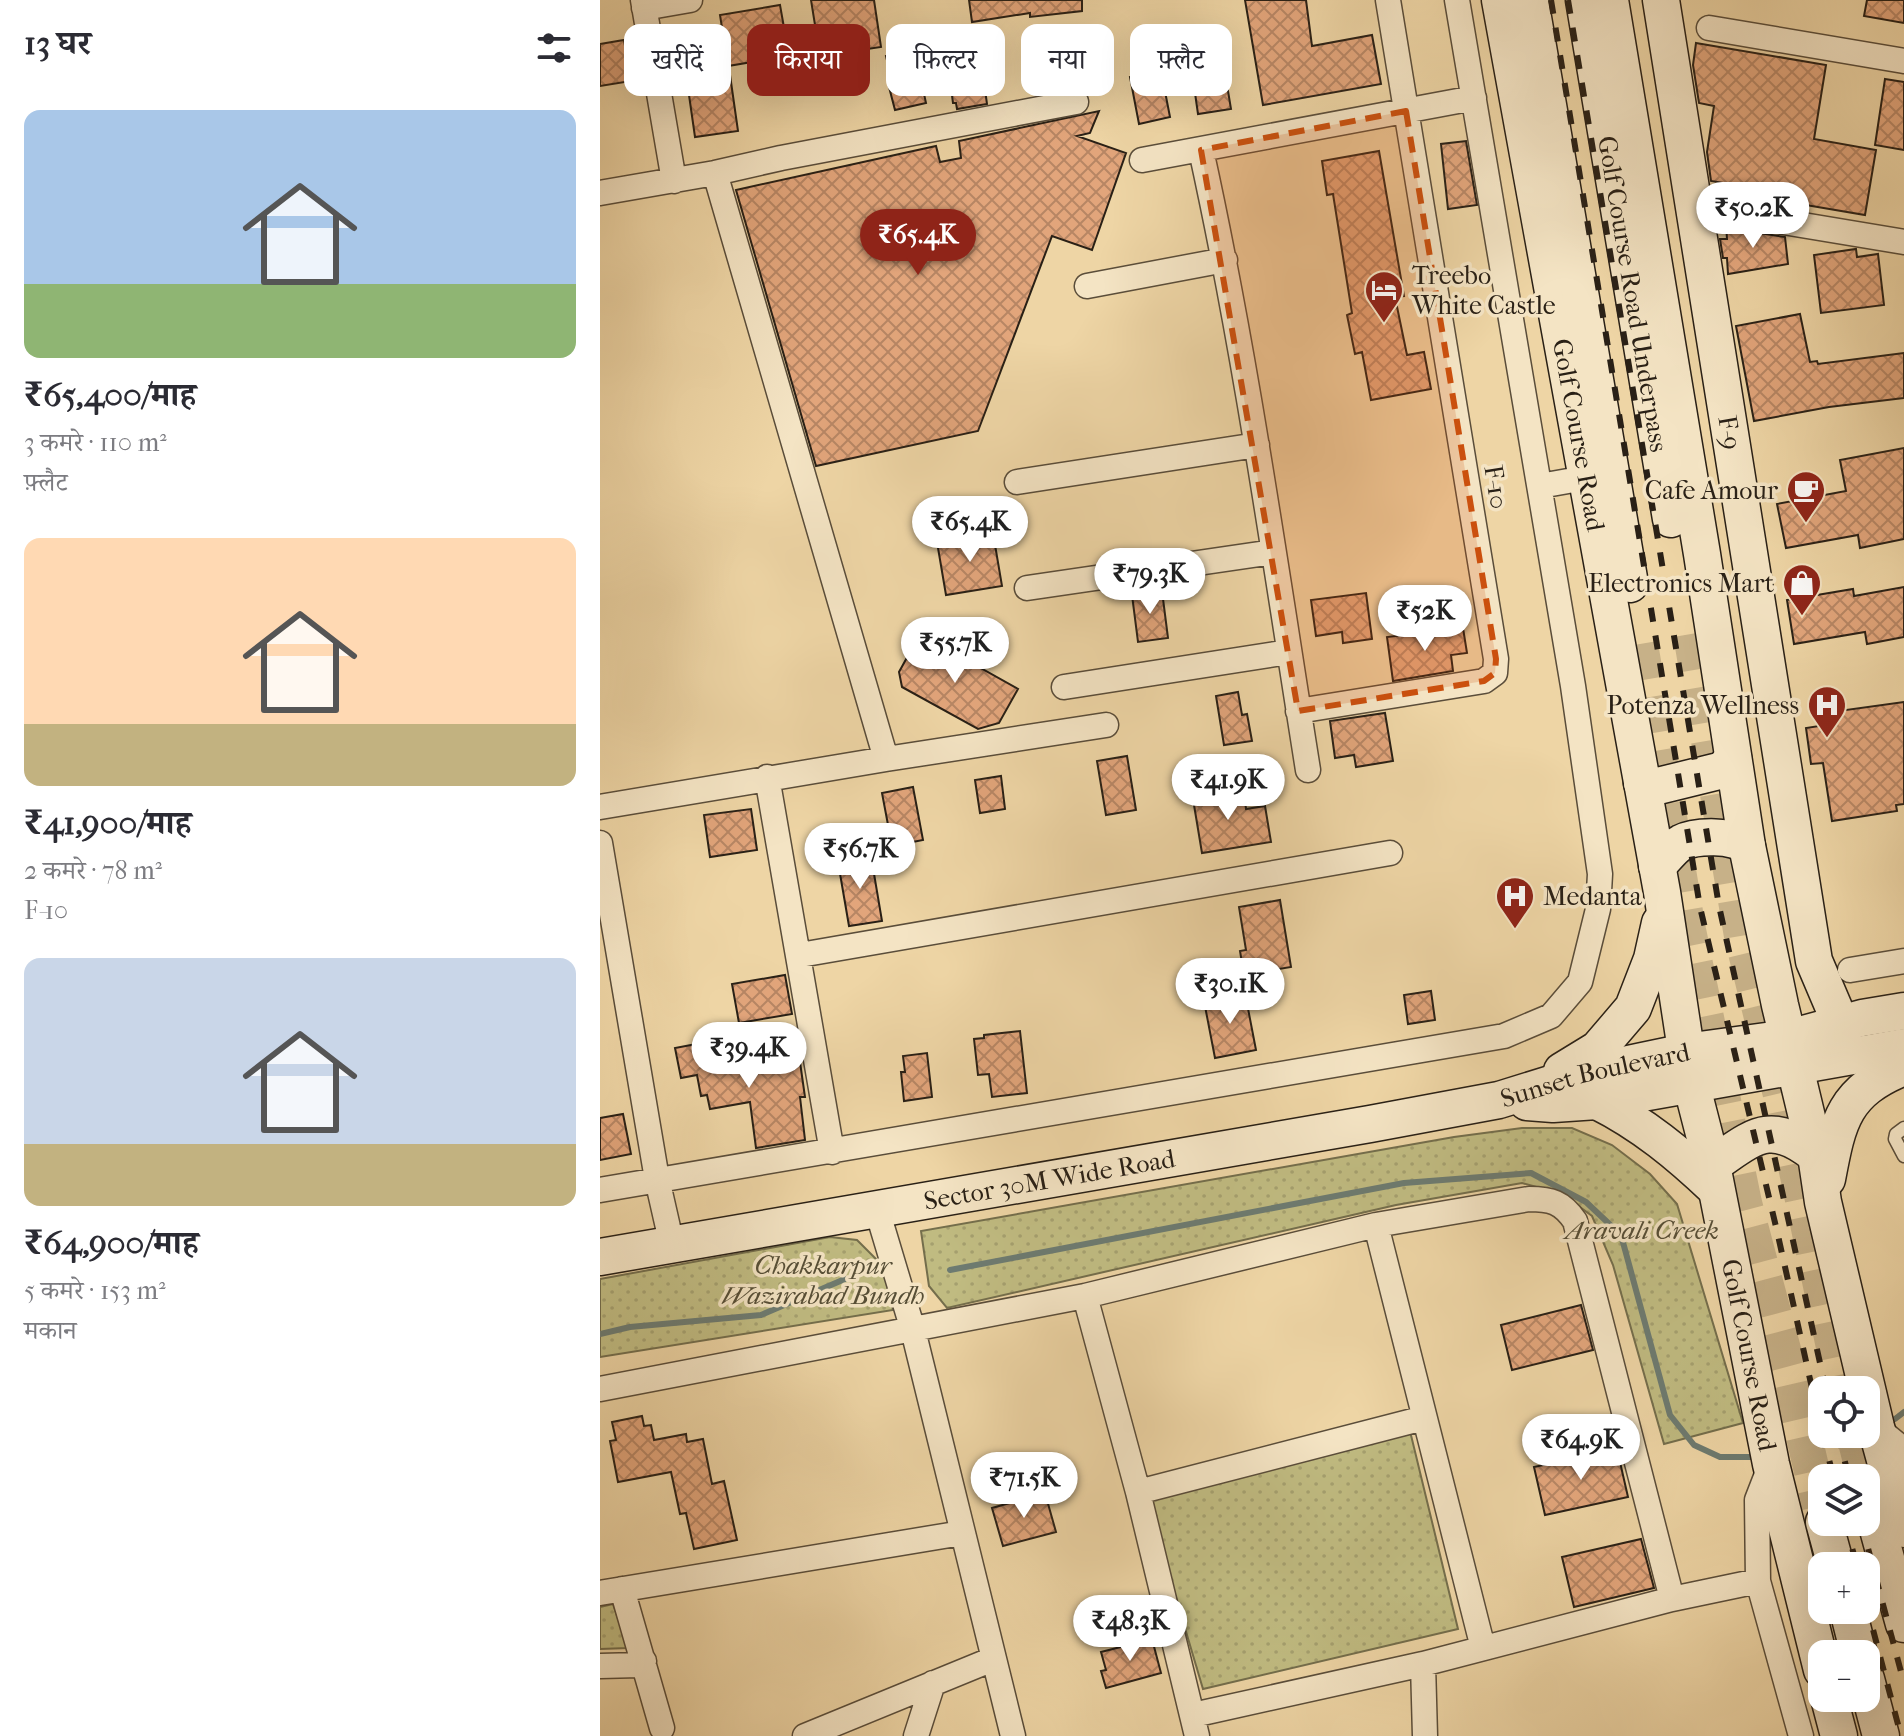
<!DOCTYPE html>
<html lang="hi">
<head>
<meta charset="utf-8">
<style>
  :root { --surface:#fff; --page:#f2f2f3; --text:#2b2b33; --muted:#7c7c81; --accent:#8f2418 }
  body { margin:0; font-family:"IM FELL French Canon","Noto Serif Devanagari",serif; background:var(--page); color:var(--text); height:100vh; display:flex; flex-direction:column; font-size:30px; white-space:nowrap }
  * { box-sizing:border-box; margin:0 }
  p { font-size:26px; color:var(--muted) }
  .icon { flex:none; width:44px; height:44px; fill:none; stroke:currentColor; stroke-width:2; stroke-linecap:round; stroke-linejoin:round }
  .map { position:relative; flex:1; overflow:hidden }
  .details { display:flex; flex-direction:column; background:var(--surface); width:600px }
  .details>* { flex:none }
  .hud { position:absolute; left:24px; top:24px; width:760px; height:72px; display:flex; gap:16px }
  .fabs { position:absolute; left:1208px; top:1376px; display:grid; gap:16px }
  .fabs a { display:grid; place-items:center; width:72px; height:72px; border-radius:16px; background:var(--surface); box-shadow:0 8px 32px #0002; font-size:40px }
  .price { position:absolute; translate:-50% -68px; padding:0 18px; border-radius:28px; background:#fff; color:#222; font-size:26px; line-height:52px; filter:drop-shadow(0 2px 4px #0008) }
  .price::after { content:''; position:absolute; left:50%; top:48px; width:24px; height:18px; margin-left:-12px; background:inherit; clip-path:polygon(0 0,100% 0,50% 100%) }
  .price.selected { background:var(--accent); color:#fff }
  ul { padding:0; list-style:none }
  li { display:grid; align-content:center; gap:16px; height:424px; padding:0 24px }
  li span { display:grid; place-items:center; height:248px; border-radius:16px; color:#555 }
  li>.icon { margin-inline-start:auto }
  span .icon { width:144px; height:144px; fill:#fffc; stroke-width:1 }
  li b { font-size:34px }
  h2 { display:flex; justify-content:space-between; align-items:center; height:96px; padding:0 24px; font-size:34px }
  .pill { padding:0 28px; border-radius:16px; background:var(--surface); box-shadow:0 8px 32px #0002; font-size:28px; line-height:72px }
  .pill.selected { background:var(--accent); color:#fff }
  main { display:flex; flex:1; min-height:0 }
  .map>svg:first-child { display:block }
  .grass { fill:url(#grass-dots); stroke:#746e4c; stroke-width:2 }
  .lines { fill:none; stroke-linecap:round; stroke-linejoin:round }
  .stream { stroke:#6d7b71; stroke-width:6 }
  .building { fill:url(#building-cross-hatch); stroke:#292016; stroke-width:2 }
  .secondary-tunnel { stroke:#c7b188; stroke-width:36; stroke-dasharray:36 18; stroke-linecap:butt }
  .lane-casing { stroke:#5a4d3a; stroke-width:15 }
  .street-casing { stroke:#5a4d3a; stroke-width:27 }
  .secondary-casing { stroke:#292016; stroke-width:39 }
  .lane { stroke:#f4e4c4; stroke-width:12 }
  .street { stroke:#f4e4c4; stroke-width:24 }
  .secondary { stroke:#f4e4c4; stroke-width:36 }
  .rail { stroke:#292016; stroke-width:6; stroke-dasharray:14 14; stroke-linecap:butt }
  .marked { fill:#cb500e; fill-opacity:0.2; stroke:#cb500e; stroke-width:6; stroke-dasharray:16 10; stroke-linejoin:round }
  .labels { text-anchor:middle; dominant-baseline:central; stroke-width:7; stroke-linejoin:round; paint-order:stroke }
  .poi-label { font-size:26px; fill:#292016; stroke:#f4e4c4; text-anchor:end }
  .street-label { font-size:26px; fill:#292016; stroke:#f4e4c4 }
  .park-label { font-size:26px; font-style:italic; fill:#564e36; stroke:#f4e4c4 }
</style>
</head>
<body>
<main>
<section class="details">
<h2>13 घर<svg class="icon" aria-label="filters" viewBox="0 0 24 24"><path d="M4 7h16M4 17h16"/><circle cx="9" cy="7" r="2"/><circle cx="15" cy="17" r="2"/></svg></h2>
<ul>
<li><span style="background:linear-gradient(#a9c7e8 70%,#8fb573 0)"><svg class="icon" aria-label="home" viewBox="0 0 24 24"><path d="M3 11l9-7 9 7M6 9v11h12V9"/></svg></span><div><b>₹65,400/माह</b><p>3 कमरे · 110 m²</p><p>फ़्लैट</p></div></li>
<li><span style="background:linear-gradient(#ffd9b3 75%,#c2b280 0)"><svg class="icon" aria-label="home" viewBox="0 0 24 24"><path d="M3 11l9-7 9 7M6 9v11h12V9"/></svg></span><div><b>₹41,900/माह</b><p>2 कमरे · 78 m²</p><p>F-10</p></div></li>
<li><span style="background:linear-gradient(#c9d6e8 75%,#c2b280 0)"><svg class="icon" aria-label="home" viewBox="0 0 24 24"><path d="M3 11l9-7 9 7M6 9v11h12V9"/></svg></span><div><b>₹64,900/माह</b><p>5 कमरे · 153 m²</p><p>मकान</p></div></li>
</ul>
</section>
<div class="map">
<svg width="1304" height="1736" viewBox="0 0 1304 1736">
  <defs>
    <pattern id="grass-dots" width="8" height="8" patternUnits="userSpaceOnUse" patternTransform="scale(2)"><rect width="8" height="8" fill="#c0bb81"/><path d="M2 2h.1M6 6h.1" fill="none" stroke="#a5a06f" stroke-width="1.8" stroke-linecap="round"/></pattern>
    <pattern id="building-cross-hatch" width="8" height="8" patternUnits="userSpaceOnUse" patternTransform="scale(2)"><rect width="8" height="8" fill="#e2a57b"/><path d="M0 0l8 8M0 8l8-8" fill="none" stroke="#b78664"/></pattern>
  </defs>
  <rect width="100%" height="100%" fill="#eed5a5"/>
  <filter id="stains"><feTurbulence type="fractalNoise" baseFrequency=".0025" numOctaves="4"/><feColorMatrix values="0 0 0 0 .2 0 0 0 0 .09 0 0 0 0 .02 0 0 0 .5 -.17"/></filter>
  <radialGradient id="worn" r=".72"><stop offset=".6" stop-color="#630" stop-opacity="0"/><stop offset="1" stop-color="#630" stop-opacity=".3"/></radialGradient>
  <!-- grass -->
  <path class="grass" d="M922,1128H972L1012,1145L1050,1174L1077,1204L1143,1423L1064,1444L1013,1265L992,1216L962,1194L922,1183L796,1205L347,1308L329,1286L321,1231L854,1137Z
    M230,1237L257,1240L284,1267L293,1310L0,1357V1279Z
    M810,1431L858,1629L603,1689L547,1500Z
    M13,1604L28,1648L0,1649V1607Z"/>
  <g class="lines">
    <!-- stream -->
    <path class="stream" d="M350,1270L804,1183L931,1173L986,1202L1021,1235L1070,1415L1094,1445L1120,1457H1159
      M0,1334L30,1327L161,1315L245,1279
      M1295,1419L1304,1412"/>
  </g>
  <!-- building -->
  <path class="building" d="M211,0H274L281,47L220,56Z
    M369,0H482V11L430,17V13L372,22Z
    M645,0H706L712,46L772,35L781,84L663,105Z
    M1267,0H1304V23L1264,16Z
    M180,5L189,56L128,66L120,15Z
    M24,40L31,81L0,86V44Z
    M1096,43L1226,65L1214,139L1276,150L1265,215L1142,194L1143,186L1111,181L1107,152L1114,106L1099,103L1093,65Z
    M379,46L387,104L357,109L356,103H353L346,50Z
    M314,49L326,103L295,110L289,87H293L286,56Z
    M623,61L631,109L598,114L591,65Z
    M561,71L570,117L539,124L530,77Z
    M130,75L138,131L95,137L87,81Z
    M1285,79L1304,82V150L1275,145Z
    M499,111L490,133L477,136L526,153L492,250L452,236L378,431L216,466L136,190L336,146L340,162L361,158L359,141Z
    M866,141L877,205L848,209L841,144Z
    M779,151L804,296L795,297L807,355L824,352L831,389L771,400L762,352L755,354L747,315L752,313L733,194L727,195L722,161Z
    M1126,224L1140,230L1185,237L1188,264L1128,274L1127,258H1123L1120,239H1127Z
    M1256,249L1257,257L1278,254L1284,305L1221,313L1214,255Z
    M1200,314L1210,362L1217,361L1218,364L1304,353V398L1229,407L1154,421L1136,326Z
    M1304,448V539L1260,548L1258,535L1186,548L1177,504L1246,491L1240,460Z
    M393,533L402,586L346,595L337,542Z
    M1304,587V637L1267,644L1265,632L1194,644L1187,600L1253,589L1254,596Z
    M562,591L568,638L538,642L532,595Z
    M766,593L772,639L743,643L742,632L716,636L711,600Z
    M863,628L867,653L851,655L853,671L793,681L787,637Z
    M320,634L418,689L399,723L378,729L302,687L299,672Z
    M638,692L642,715L647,714L652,741L624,745L616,696Z
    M1304,702V804L1296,805L1297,811L1232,821L1223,763L1211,764L1206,728L1226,725L1224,713Z
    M785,713L793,761L756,767L754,755L735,758L730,721Z
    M527,756L536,810L506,815L497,761Z
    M401,776L405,809L380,813L375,780Z
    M313,787L323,840L292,846L282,793Z
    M614,789L615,792L631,789L633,803L645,801L646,809L665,806L671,842L602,853L592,793Z
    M151,809L157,850L110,857L104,815Z
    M271,856L282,921L249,926L238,862Z
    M680,900L691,967L644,975L640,951L646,950L639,907Z
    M185,975L192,1014L139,1023L132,984Z
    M831,991L835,1020L808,1024L804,995Z
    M645,993L656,1050L615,1058L604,1001Z
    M420,1031L427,1093L392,1097L389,1074L378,1075L374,1039L384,1038V1035Z
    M128,1038L135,1072L200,1062L205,1097H200L205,1140L156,1148L150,1102L110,1109L107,1095L101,1096L97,1075L81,1078L75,1048Z
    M327,1053L332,1097L304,1101L301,1072H305L303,1056Z
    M23,1114L31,1154L0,1160V1118Z
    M981,1305L993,1350L912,1370L901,1325Z
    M42,1416L44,1426L51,1425L54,1440L86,1434L87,1442L103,1439L112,1484L124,1481L137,1540L94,1549L86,1513L80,1514L71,1472L18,1482L10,1441L16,1440L12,1422Z
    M1017,1449L1028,1497L945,1515L934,1467Z
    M445,1493L456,1532L403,1546L392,1508Z
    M1041,1539L1054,1588L974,1607L962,1557Z
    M552,1639L561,1673L506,1688L501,1671L506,1670L501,1652Z"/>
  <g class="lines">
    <!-- secondary-tunnel -->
    <path class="secondary-tunnel" d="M1091,634L1142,936L1181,1095L1243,1390
      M1040,644L1088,930L1144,1203L1190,1376L1220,1506
      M1254,1434L1265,1478"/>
    <defs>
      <path id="lane" d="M1304,1128L1296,1134L1295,1139L1304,1156"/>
      <path id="street" d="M43,0L74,181
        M44,8L90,0
        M1109,28L1304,61
        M601,150C646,355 675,563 708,770
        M542,160L874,98
        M0,193L115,173L181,158L476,102
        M1142,215L1304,242
        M487,286L625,260
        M417,482L657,445
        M940,486L985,478
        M427,588L673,552
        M464,687L689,652
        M698,711L884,681L895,673L896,659L788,0
        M286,759L506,725
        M167,777L232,1152
        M0,807L286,759L115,173
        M0,843L57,1179L72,1245
        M200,955L790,853
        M1250,970L1304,961
        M0,1190L904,1036L951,1016L980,982L998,909L1000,874L973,686L857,0
        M277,1210L313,1330L413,1736
        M776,1225L883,1648
        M485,1296L538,1492L597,1736
        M0,1389L485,1296L776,1225L929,1199C951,1199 962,1202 975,1221L1072,1599L823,1664L593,1715
        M1276,1427L1304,1450
        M1171,1464L1157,1500L1158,1581L1201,1736
        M538,1492L824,1418
        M22,1589L62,1728
        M0,1593L362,1533
        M1072,1599L1158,1581
        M823,1664L825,1736
        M0,1666L39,1665L44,1661
        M205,1736L393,1659
        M316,1736L333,1683"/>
      <g id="secondary">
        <path id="s1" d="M900,0L1062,892L1091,1083L1112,1165L1171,1464L1222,1670"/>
        <path d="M930,0L1030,584"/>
        <path id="s2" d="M984,0L1071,519"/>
        <path d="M1010,0L1102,554L1147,846L1180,1005L1216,1155L1223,1202L1276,1427L1304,1529"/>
        <path id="s3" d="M1061,0L1214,961L1234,1008"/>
        <path d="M1042,783L1058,786L1123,770L1133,758"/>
        <path d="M1057,866C1064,860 1073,847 1081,843C1096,835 1135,835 1147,846"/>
        <path d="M962,1071L998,1049L1033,1008L1052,959L1060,923"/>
        <path d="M997,1101C1043,1124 1079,1154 1116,1189"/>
        <path d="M927,1102L953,1104L997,1101L1304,1047"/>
        <path d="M1112,1165C1154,1137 1169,1118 1216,1155"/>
        <path d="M1227,1179C1238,1120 1244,1091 1304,1067"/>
        <path id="s4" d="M0,1257L770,1124L899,1100L986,1073L1042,1061L1085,1052L1189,1038L1262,1018L1304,1011"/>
        <path d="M1268,1493L1304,1624"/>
        <path d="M1224,1522L1236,1566"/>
        <path d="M1248,1610L1259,1654"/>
        <path d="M1266,1679L1281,1736"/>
        <path d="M1229,1698L1239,1736"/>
      </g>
    </defs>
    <!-- lane casing -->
    <use href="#lane" class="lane-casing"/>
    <!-- street casing -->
    <use href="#street" class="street-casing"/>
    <!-- secondary casing -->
    <use href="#secondary" class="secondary-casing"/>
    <!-- lane -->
    <use href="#lane" class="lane"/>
    <!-- street -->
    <use href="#street" class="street"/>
    <!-- secondary -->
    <use href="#secondary" class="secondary"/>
    <!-- rail -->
    <path class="rail" d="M951,0L1100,907L1177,1231L1222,1433
      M968,0L1119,906L1226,1390
      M1222,1434L1234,1478
      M1238,1434L1249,1478
      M1245,1522L1257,1566
      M1261,1522L1304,1683
      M1266,1603L1301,1736"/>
  </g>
  <!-- marked area -->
  <path class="marked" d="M806,111L896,659L895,673L884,681L698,711L601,150Z"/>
  <!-- icons -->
  <defs>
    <symbol id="hotel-pin" viewBox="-11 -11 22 30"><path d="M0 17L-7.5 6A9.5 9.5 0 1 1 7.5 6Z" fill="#8f2418" stroke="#f4e4c4"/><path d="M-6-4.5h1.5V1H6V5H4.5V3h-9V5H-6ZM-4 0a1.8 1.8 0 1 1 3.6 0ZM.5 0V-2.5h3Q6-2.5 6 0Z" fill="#fff"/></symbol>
    <symbol id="cafe-pin" viewBox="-11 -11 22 30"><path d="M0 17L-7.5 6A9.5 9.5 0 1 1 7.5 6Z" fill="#8f2418" stroke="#f4e4c4"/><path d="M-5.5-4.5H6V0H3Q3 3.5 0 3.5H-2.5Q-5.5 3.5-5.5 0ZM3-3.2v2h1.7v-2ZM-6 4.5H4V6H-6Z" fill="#fff"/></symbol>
    <symbol id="shop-pin" viewBox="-11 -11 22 30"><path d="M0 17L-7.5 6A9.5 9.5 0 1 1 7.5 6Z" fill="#8f2418" stroke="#f4e4c4"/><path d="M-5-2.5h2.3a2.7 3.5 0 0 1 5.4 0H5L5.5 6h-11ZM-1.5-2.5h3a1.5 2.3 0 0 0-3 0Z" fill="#fff"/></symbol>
    <symbol id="hospital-pin" viewBox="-11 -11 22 30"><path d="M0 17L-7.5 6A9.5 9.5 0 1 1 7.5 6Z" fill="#8f2418" stroke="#f4e4c4"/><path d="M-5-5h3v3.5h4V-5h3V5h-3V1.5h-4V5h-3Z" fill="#fff"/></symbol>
  </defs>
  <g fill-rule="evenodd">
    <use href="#hotel-pin" x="762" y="268" width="44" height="60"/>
    <use href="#cafe-pin" x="1184" y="468" width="44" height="60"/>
    <use href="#shop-pin" x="1180" y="561" width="44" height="60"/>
    <use href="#hospital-pin" x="1205" y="683" width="44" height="60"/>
    <use href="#hospital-pin" x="893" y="874" width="44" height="60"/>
  </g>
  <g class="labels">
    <!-- poi labels -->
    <g class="poi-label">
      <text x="812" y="275" text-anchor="start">Treebo<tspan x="812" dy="30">White Castle</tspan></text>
      <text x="1178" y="490">Cafe Amour</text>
      <text x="1174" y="583">Electronics Mart</text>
      <text x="1199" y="705">Potenza Wellness</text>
      <text x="943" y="896" text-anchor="start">Medanta</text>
    </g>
    <!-- street labels -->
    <g class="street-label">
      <text stroke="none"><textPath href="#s2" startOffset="298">Golf Course Road Underpass</textPath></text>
      <text stroke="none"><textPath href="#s3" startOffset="438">F-9</textPath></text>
      <text stroke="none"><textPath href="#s1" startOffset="442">Golf Course Road</textPath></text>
      <text transform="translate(896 487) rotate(81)">F-10</text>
      <text stroke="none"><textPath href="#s4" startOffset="1012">Sunset Boulevard</textPath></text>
      <text stroke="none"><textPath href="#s4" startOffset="456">Sector 30M Wide Road</textPath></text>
      <text stroke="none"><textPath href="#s1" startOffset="1378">Golf Course Road</textPath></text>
    </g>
    <!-- park labels -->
    <g class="park-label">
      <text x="1042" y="1230">Aravali Creek</text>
      <text x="223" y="1265">Chakkarpur<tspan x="223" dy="30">Wazirabad Bundh</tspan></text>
    </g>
  </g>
  <rect width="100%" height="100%" filter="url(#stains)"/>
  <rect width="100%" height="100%" fill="url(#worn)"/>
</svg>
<div class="fabs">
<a><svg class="icon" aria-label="locate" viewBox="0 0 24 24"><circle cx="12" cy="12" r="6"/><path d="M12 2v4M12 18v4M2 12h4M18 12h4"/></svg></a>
<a><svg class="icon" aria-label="layers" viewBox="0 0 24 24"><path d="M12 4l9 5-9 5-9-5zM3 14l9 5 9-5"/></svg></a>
<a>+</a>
<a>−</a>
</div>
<b class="price" style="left:1153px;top:250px">₹50.2K</b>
<b class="price selected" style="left:318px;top:277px">₹65.4K</b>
<b class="price" style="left:370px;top:564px">₹65.4K</b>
<b class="price" style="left:550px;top:616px">₹79.3K</b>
<b class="price" style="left:825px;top:653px">₹52K</b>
<b class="price" style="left:355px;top:685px">₹55.7K</b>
<b class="price" style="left:628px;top:822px">₹41.9K</b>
<b class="price" style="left:260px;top:891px">₹56.7K</b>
<b class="price" style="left:630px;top:1026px">₹30.1K</b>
<b class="price" style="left:149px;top:1090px">₹39.4K</b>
<b class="price" style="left:981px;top:1482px">₹64.9K</b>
<b class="price" style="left:424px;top:1520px">₹71.5K</b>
<b class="price" style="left:530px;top:1663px">₹48.3K</b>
<div class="hud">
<a class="pill">खरीदें</a>
<a class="pill selected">किराया</a>
<a class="pill">फ़िल्टर</a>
<a class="pill">नया</a>
<a class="pill">फ़्लैट</a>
</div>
</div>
</main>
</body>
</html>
